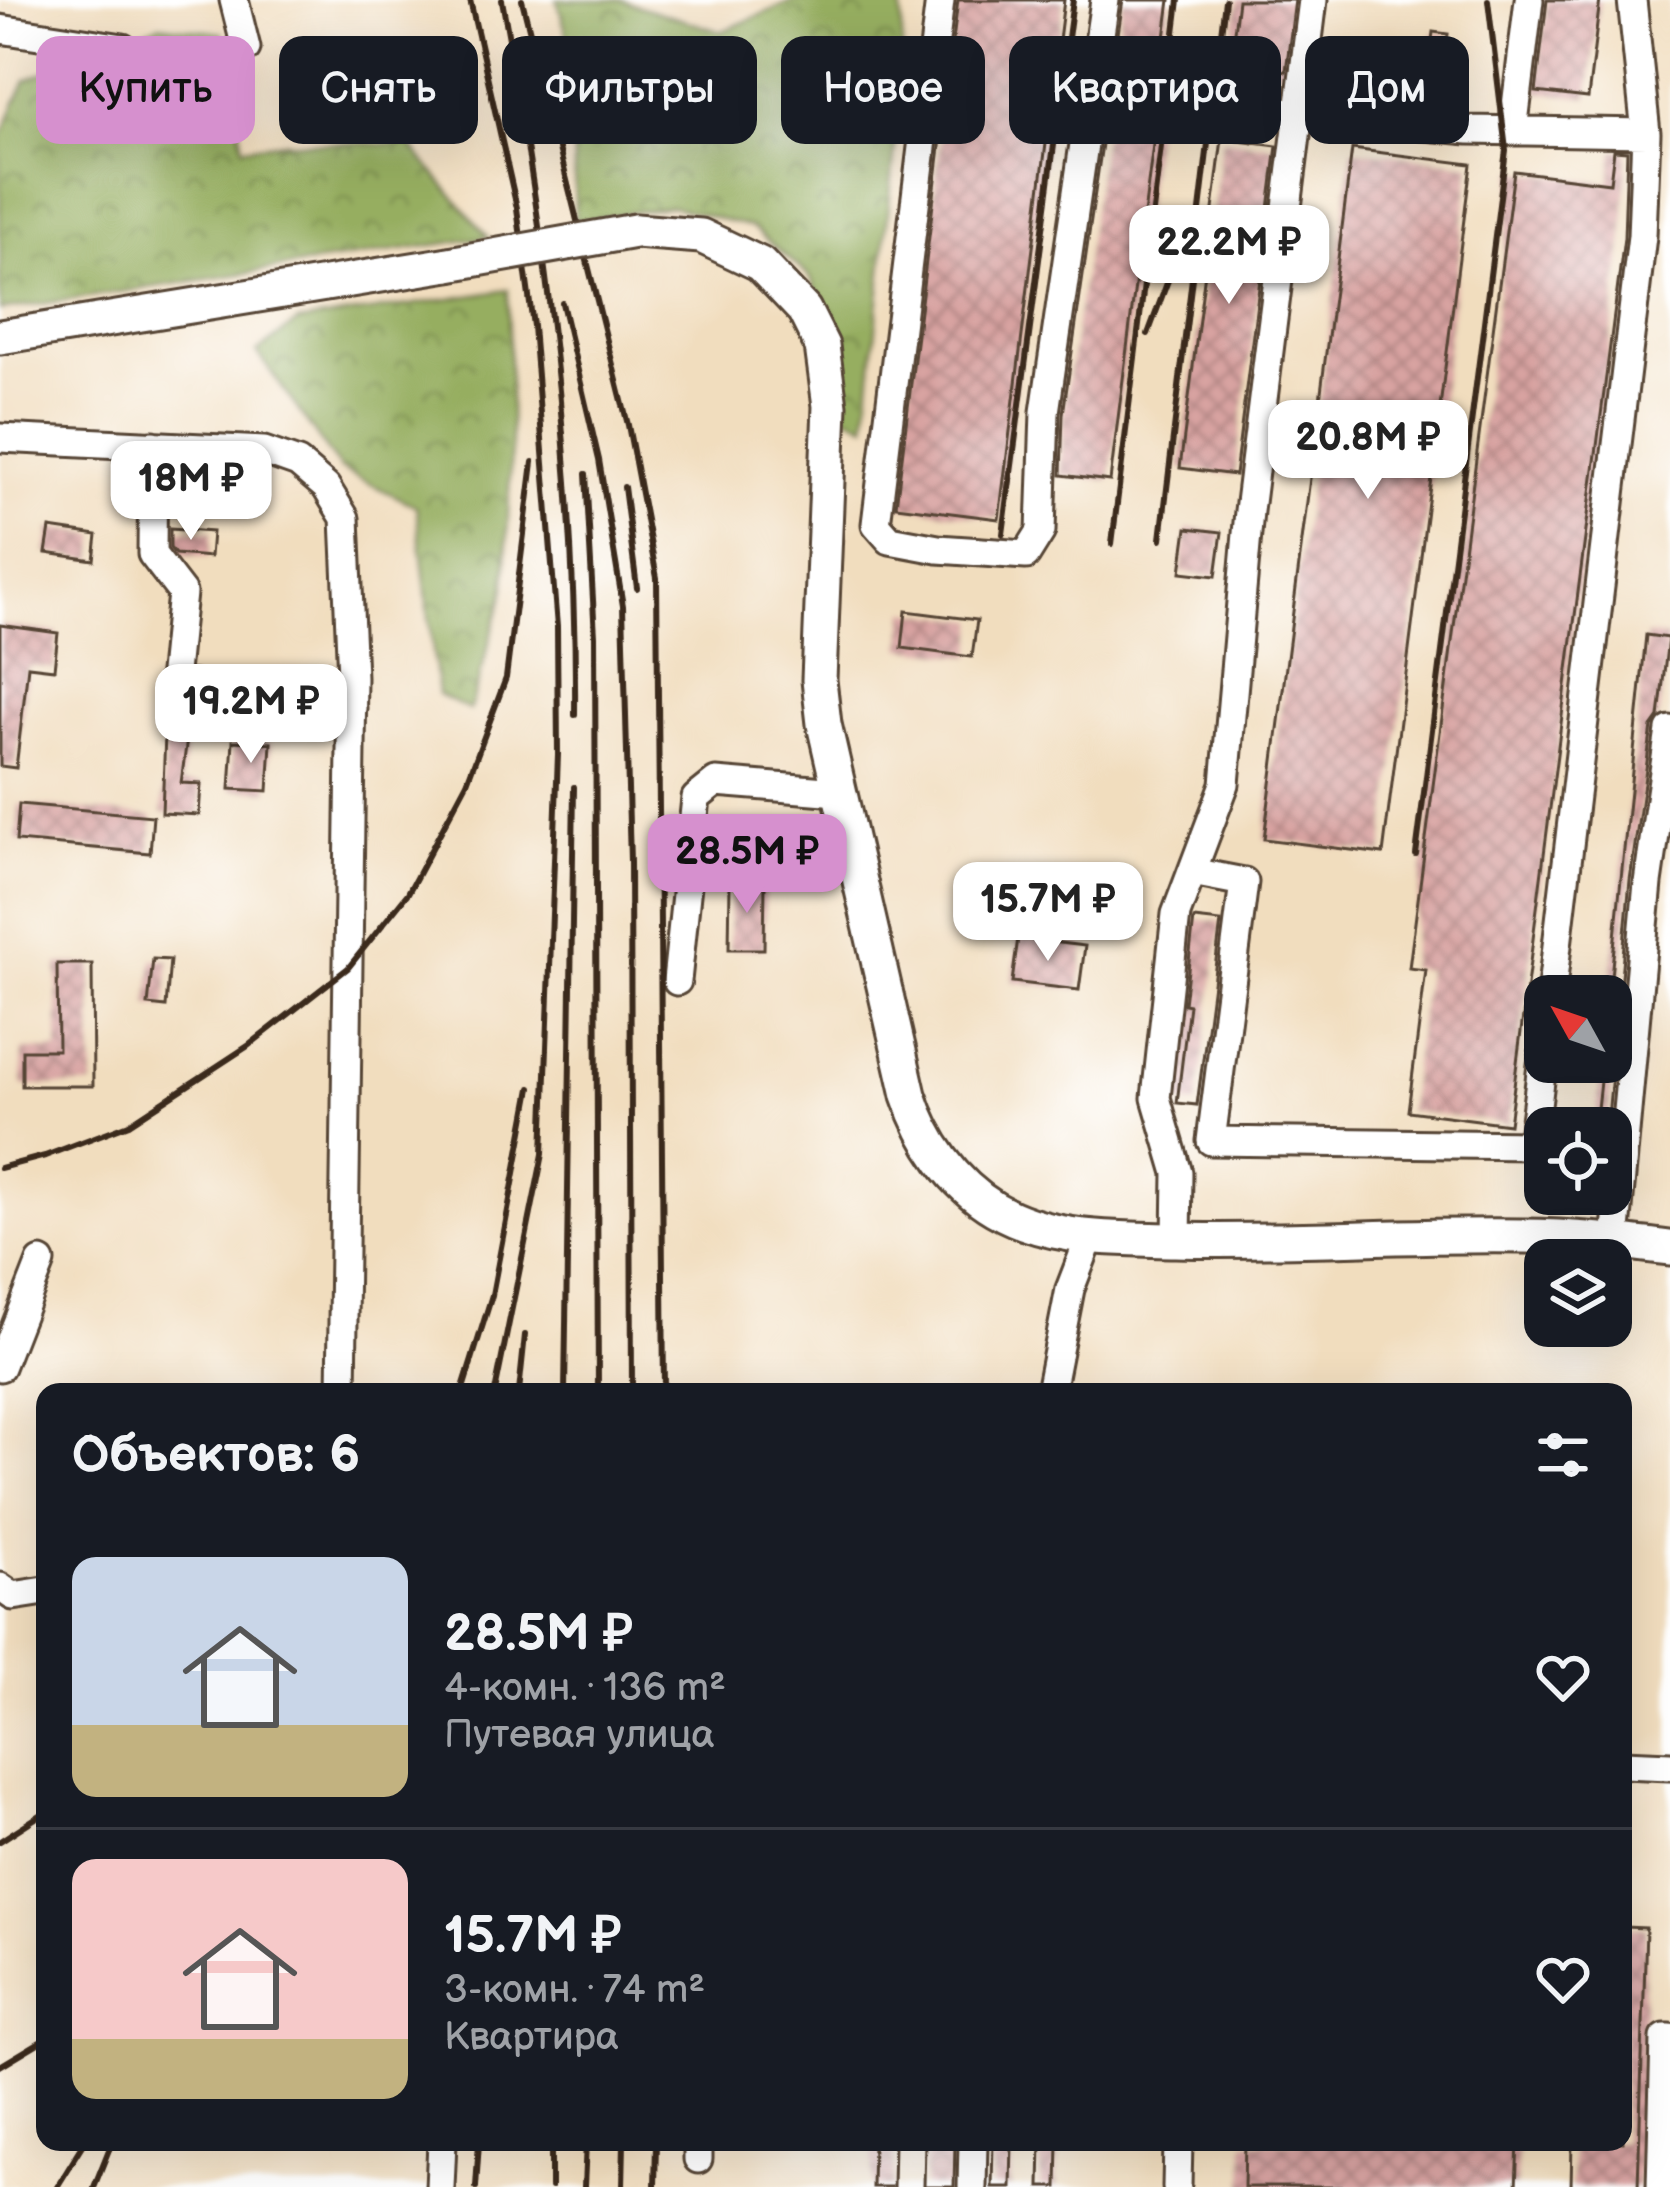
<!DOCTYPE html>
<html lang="ru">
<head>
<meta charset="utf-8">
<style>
  :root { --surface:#171b24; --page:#20242c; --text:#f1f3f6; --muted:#9ea1a6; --line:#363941; --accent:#d690ce }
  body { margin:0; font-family:"Balsamiq Sans",sans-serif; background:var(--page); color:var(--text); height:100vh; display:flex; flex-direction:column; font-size:45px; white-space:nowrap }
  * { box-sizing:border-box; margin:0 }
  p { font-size:39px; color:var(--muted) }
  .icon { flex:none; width:66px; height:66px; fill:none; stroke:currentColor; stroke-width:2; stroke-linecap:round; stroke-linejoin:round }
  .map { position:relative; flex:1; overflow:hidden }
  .details { position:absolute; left:36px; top:1383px; width:1596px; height:768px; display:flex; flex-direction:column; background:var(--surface); border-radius:24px; box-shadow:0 12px 48px #0002 }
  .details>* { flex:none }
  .top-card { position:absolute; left:36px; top:36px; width:1599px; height:108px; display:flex; gap:24px }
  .needle { width:78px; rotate:310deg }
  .buttons { position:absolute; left:1524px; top:975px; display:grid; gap:24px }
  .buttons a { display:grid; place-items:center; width:108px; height:108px; border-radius:24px; background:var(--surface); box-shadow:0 12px 48px #0002; font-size:60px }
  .price { position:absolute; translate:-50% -102px; padding:0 27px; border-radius:24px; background:#fff; color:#222; font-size:39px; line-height:78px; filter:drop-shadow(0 3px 6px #0008) }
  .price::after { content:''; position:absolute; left:50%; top:72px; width:36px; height:27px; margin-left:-18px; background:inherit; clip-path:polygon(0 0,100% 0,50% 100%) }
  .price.active { background:var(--accent); color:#111 }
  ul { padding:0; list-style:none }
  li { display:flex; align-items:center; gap:36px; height:300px; padding:0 36px }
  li+li { border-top:3px solid var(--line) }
  li span { display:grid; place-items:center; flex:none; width:336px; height:240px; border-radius:24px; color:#555 }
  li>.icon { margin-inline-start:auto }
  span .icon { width:144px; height:144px; fill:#fffc; stroke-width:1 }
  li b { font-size:51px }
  h2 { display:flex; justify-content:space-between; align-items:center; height:144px; padding:0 36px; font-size:51px }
  .chip { padding:0 42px; border-radius:24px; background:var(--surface); box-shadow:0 12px 48px #0002; font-size:42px; line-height:108px }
  .chip.active { background:var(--accent); color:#111 }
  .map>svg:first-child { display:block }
  .forest { fill:url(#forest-crowns); stroke:#686c3f; stroke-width:3 }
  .building { fill:url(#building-cross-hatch) }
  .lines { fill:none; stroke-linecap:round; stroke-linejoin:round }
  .minor-casing { stroke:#564536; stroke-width:33 }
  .major-casing { stroke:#564536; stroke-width:39 }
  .minor { stroke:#fff; stroke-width:27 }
  .major { stroke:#fff; stroke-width:33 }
  .rail { stroke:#3b2a1e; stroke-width:6 }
  .major-bridge-casing { stroke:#564536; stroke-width:39; stroke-linecap:butt }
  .major-bridge { stroke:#fff; stroke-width:33 }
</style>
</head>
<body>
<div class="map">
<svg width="1670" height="2187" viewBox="0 0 1670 2187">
  <defs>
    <pattern id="forest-crowns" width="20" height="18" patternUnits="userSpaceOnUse" patternTransform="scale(3)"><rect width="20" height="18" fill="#96ae60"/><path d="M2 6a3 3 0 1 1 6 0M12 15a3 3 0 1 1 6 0" fill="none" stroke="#7c8e4f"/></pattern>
    <pattern id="building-cross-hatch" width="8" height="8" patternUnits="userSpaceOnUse" patternTransform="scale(3)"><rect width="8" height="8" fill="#d8a3a1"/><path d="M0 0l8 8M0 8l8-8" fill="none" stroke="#b08583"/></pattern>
  </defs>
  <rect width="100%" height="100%" fill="#fff"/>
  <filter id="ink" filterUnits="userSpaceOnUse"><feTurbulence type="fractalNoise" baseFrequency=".00833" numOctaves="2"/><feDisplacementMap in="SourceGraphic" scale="24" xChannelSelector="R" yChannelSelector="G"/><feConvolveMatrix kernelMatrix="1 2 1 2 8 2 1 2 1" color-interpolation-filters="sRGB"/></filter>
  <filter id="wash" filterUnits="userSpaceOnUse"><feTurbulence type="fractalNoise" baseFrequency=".004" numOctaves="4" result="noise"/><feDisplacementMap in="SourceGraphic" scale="48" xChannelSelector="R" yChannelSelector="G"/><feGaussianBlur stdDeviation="2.7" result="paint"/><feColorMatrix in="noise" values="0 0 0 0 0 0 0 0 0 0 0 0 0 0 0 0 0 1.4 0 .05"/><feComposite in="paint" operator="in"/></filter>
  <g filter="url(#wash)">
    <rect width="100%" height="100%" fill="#f1ddbe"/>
    <!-- forest -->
    <path class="forest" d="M557,0H620L721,32L795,0H902V81L866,425L845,414L842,343L810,277L752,227L671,206L575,221L572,52Z
      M159,25L222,33L243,147L285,142L410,145L488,237L0,310V138L26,80Z
      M508,290L511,447L505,589L470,710L438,695L416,506L340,469L257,352L298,322Z"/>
    <g id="blocks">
      <!-- building -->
      <path class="building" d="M958,0H1064L999,519L896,506Z
        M1123,0H1170L1163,53L1116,48Z
        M1238,0H1295L1286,71L1230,64Z
        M1547,0H1600L1588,98L1536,92Z
        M1433,32L1448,34L1442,83L1427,81Z
        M1105,123L1155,129L1110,481L1061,475L1063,414Z
        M1222,139L1277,146L1235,475L1180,468Z
        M1352,149L1471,164L1383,854L1264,839Z
        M1614,150L1627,151L1624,238L1509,1124L1408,1111L1426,970L1409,968L1514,171L1610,183Z
        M50,528L97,535L94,560L46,553Z
        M1187,528L1222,532L1216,576L1181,572Z
        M170,529L212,532L210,557L175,554L170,548Z
        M906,611L977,620L972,657L902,648Z
        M0,625L58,633L54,669L28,666L16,768L0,766Z
        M1646,635L1668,638L1659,717L1652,727L1630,880L1607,1128H1595L1602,1062H1611L1609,996Z
        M166,708L191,709L181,783L201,784L199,815L162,813Z
        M233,741L271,743L268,791L230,789Z
        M19,804L153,816L150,853L16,841Z
        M730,883L765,884L764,949H729Z
        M1194,919L1221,922L1197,1105L1177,1103L1189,1005L1184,1004Z
        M1018,938L1085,946L1079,990L1012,982Z
        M153,959L170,960L166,1007L148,1005Z
        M57,964H92L93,1086H22V1050H58Z
        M1623,1927L1646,1928L1638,2187H1571L1572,2142H1623Z
        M873,2142H894L893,2187H872Z
        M925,2142H955L954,2187H924Z
        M993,2142H1012L1011,2187H992Z
        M1041,2142H1058L1057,2187H1040Z
        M1245,2142H1518L1516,2187H1244Z"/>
    </g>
  </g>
  <g filter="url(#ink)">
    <use href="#blocks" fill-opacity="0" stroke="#564536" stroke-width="3"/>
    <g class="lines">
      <defs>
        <path id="minor" d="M234,0L246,48
          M940,0L876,524L890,540L938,549L1026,555L1041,531L1045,412L1105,0
          M0,29L123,48
          M1096,78L1214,95L1300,115L1469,130L1646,133
          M1513,131L1529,0
          M0,438L264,451L298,463L326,487L345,518L352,677L342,1392
          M153,445L152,554L182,593L173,682L352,708
          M1192,872L1244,882L1211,1141L1532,1145L1545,1041
          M677,981L696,798L716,782L838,792
          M1551,996L1642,236L1646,133L1632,0
          M1177,1240L1178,1173L1156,1098L1176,914L1225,784L1249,511L1313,0
          M1615,1241L1648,883L1670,730
          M0,1367L41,1262
          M1050,1392L1070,1289L1090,1237
          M0,1587L13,1596L45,1591
          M1623,1764L1670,1766
          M698,2159V2142
          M440,2187L442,2142
          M972,2187L973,2142
          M1177,2187L1178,2142
          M1661,2187L1665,2038H1670"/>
        <path id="major" d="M635,231L701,236L760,264L804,310L822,346L830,406L819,680L824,724L909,1095C924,1141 953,1184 995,1209C1049,1241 1115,1238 1175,1240C1291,1243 1407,1234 1524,1236C1572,1236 1622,1242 1670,1248
          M0,337L449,264"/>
      </defs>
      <!-- minor casing -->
      <use href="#minor" class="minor-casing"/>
      <!-- major casing -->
      <use href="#major" class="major-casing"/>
      <!-- minor -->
      <use href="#minor" class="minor"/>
      <!-- major -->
      <use href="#major" class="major"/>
      <!-- rail -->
      <path class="rail" d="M470,0L517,208L533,326L557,627L558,754L543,1154L495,1392
        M502,0C545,235 577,476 575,715
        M522,0L628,425L657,578L664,1392
        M562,303L599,460L623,606L630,862L632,1392
        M1148,334L1186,232
        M586,474L595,636L598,1392
        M624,487L637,588
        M1003,534L1073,0
        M1161,539L1225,0
        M1112,544L1179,0
        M1416,855L1506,150L1488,0
        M0,1168L45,1156L129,1124L248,1046L348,968L408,893L467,782L506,678L533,462
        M462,1392L492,1295L531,1088
        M519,1392L525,1335
        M565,1392L574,787
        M0,1841L45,1812
        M0,2066L45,2039
        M57,2187L85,2142
        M94,2187L112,2142
        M476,2187L479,2142
        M551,2187V2142
        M584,2187L586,2142
        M623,2187L624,2142
        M655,2187L656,2142"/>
      <defs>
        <path id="major-bridge" d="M449,264L635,231"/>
      </defs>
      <!-- major-bridge casing -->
      <use href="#major-bridge" class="major-bridge-casing"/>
      <!-- major-bridge -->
      <use href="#major-bridge" class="major-bridge"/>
    </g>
  </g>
</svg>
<div class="buttons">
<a><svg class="needle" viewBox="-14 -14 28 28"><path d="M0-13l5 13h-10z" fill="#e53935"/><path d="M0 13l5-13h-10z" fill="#9ea1a6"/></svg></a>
<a><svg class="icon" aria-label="locate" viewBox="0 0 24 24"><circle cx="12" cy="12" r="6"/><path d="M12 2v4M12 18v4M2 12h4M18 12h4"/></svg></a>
<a><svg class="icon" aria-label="layers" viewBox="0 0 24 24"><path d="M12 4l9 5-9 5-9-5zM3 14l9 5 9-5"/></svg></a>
</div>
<b class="price" style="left:1229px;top:307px">22.2M ₽</b>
<b class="price" style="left:1368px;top:502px">20.8M ₽</b>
<b class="price" style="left:191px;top:543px">18M ₽</b>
<b class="price" style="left:251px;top:766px">19.2M ₽</b>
<b class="price active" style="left:747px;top:916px">28.5M ₽</b>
<b class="price" style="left:1048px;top:964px">15.7M ₽</b>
<div class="top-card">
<a class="chip active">Купить</a>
<a class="chip">Снять</a>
<a class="chip">Фильтры</a>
<a class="chip">Новое</a>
<a class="chip">Квартира</a>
<a class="chip">Дом</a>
</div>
<section class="details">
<h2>Объектов: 6<svg class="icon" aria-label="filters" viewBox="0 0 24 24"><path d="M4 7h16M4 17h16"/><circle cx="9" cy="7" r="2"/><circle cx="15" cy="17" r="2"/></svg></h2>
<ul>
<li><span style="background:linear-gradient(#c9d6e8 70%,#c2b280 0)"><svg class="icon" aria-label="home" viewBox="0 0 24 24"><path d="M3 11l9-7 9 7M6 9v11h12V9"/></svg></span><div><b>28.5M ₽</b><p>4-комн. · 136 m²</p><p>Путевая улица</p></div><svg class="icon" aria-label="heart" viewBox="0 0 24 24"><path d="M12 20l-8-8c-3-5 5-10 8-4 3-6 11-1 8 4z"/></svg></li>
<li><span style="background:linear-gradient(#f6c9c9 75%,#c2b280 0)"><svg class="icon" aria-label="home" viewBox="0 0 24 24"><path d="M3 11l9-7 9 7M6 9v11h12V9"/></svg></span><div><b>15.7M ₽</b><p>3-комн. · 74 m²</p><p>Квартира</p></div><svg class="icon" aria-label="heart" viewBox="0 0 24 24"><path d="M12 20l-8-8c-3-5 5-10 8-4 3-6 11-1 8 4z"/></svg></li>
</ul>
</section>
</div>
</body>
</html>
